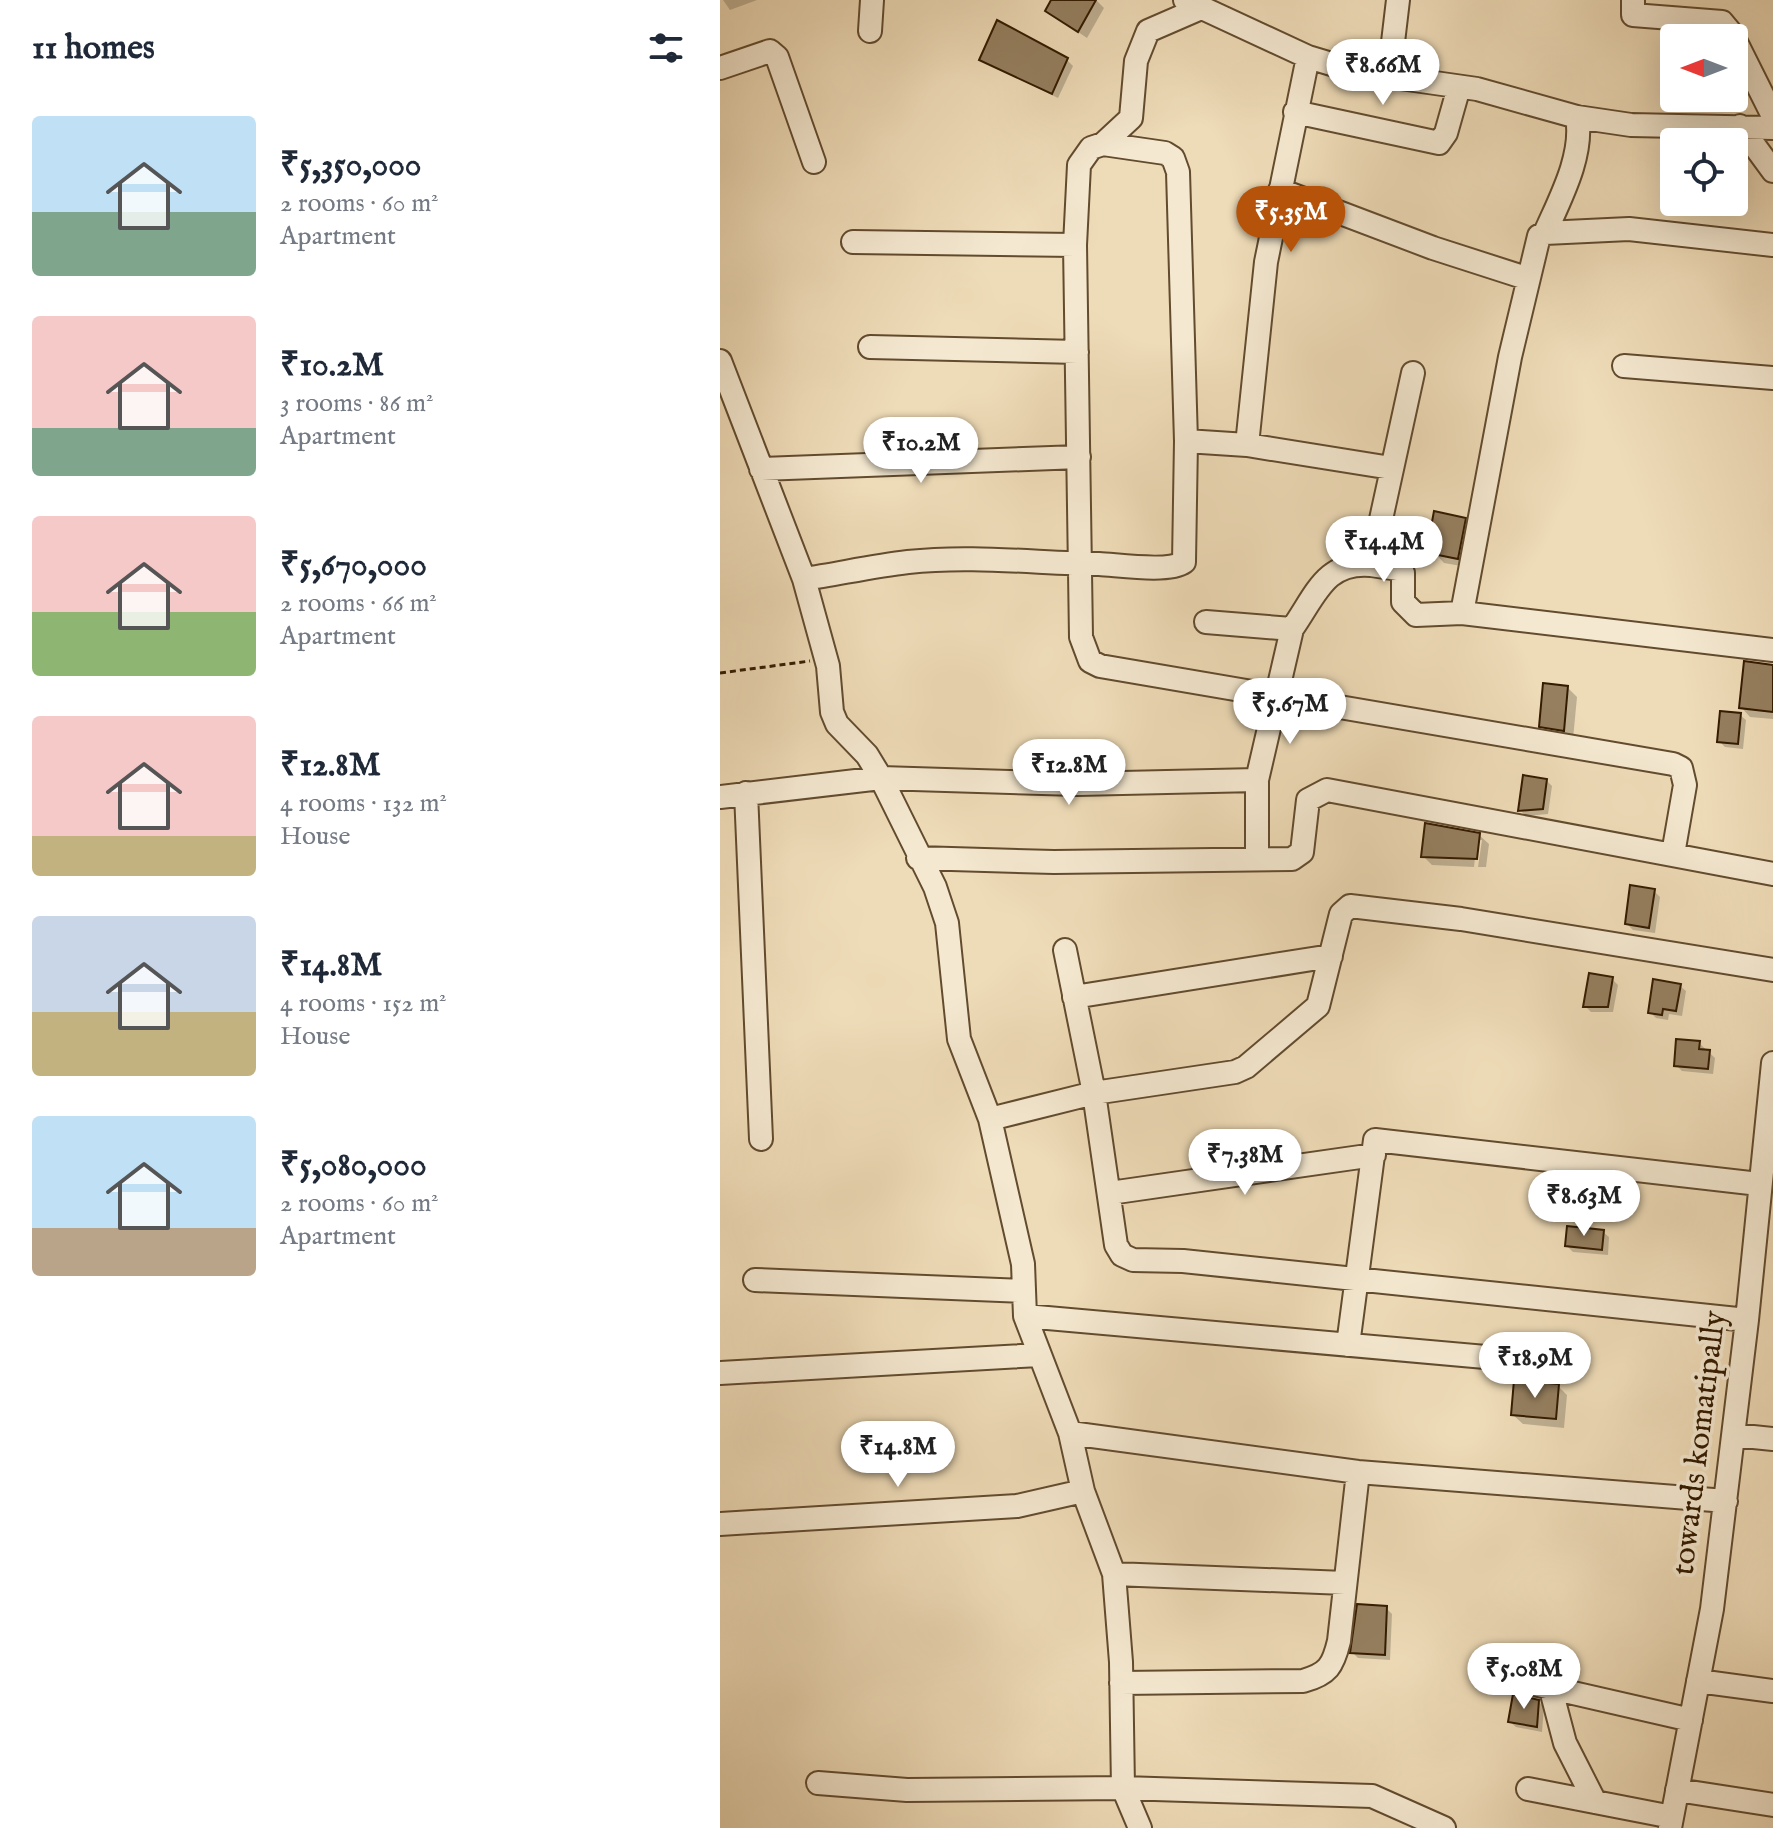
<!DOCTYPE html>
<html lang="en">
<head>
<meta charset="utf-8">
<style>
  :root { --surface:#fff; --page:#f6f6f7; --text:#1f2937; --muted:#747a83; --accent:#b45309 }
  body { margin:0; font-family:"IM FELL English",serif; background:var(--page); color:var(--text); height:100vh; display:flex; flex-direction:column; font-size:30px; white-space:nowrap }
  * { box-sizing:border-box; margin:0 }
  p { font-size:26px; color:var(--muted) }
  .icon { flex:none; width:44px; height:44px; fill:none; stroke:currentColor; stroke-width:2; stroke-linecap:round; stroke-linejoin:round }
  .map { position:relative; flex:1; overflow:hidden }
  .sheet { display:flex; flex-direction:column; background:var(--surface); width:720px }
  .sheet>* { flex:none }
  .needle { width:52px; rotate:270deg }
  .controls { position:absolute; left:940px; top:24px; display:grid; gap:16px }
  .controls a { display:grid; place-items:center; width:88px; height:88px; border-radius:8px; background:var(--surface); box-shadow:0 8px 32px #0002; font-size:40px }
  .price { position:absolute; translate:-50% -68px; padding:0 18px; border-radius:28px; background:#fff; color:#222; font-size:26px; line-height:52px; filter:drop-shadow(0 2px 4px #0008) }
  .price::after { content:''; position:absolute; left:50%; top:48px; width:24px; height:18px; margin-left:-12px; background:inherit; clip-path:polygon(0 0,100% 0,50% 100%) }
  .price.current { background:var(--accent); color:#fff }
  ul { padding:0; list-style:none }
  li { display:flex; align-items:center; gap:24px; height:200px; padding:0 32px }
  li span { display:grid; place-items:center; flex:none; width:224px; height:160px; border-radius:8px; color:#555 }
  li>.icon { margin-inline-start:auto }
  span .icon { width:96px; height:96px; fill:#fffc; stroke-width:1 }
  li b { font-size:34px }
  h2 { display:flex; justify-content:space-between; align-items:center; height:96px; padding:0 32px; font-size:34px }
  main { display:flex; flex:1; min-height:0 }
  .map>svg:first-child { display:block }
  .shadow { fill:#0003 }
  .building { fill:#957f5f; stroke:#341b00; stroke-width:2 }
  .lines { fill:none; stroke-linecap:round; stroke-linejoin:round }
  .minor-casing { stroke:#624b2e; stroke-width:26 }
  .path { stroke:#341b00; stroke-width:3; stroke-dasharray:6 4; stroke-linecap:butt }
  .minor { stroke:#f4e8d0; stroke-width:22 }
  .labels { text-anchor:middle; dominant-baseline:central; stroke-width:7; stroke-linejoin:round; paint-order:stroke }
  .street-label { font-size:32px; fill:#341b00; stroke:#f4e8d0 }
</style>
</head>
<body>
<main>
<section class="sheet">
<h2>11 homes<svg class="icon" aria-label="filters" viewBox="0 0 24 24"><path d="M4 7h16M4 17h16"/><circle cx="9" cy="7" r="2"/><circle cx="15" cy="17" r="2"/></svg></h2>
<ul>
<li><span style="background:linear-gradient(#bfe0f5 60%,#7fa58c 0)"><svg class="icon" aria-label="home" viewBox="0 0 24 24"><path d="M3 11l9-7 9 7M6 9v11h12V9"/></svg></span><div><b>₹5,350,000</b><p>2 rooms · 60 m²</p><p>Apartment</p></div></li>
<li><span style="background:linear-gradient(#f6c9c9 70%,#7fa58c 0)"><svg class="icon" aria-label="home" viewBox="0 0 24 24"><path d="M3 11l9-7 9 7M6 9v11h12V9"/></svg></span><div><b>₹10.2M</b><p>3 rooms · 86 m²</p><p>Apartment</p></div></li>
<li><span style="background:linear-gradient(#f6c9c9 60%,#8fb573 0)"><svg class="icon" aria-label="home" viewBox="0 0 24 24"><path d="M3 11l9-7 9 7M6 9v11h12V9"/></svg></span><div><b>₹5,670,000</b><p>2 rooms · 66 m²</p><p>Apartment</p></div></li>
<li><span style="background:linear-gradient(#f6c9c9 75%,#c2b280 0)"><svg class="icon" aria-label="home" viewBox="0 0 24 24"><path d="M3 11l9-7 9 7M6 9v11h12V9"/></svg></span><div><b>₹12.8M</b><p>4 rooms · 132 m²</p><p>House</p></div></li>
<li><span style="background:linear-gradient(#c9d6e8 60%,#c2b280 0)"><svg class="icon" aria-label="home" viewBox="0 0 24 24"><path d="M3 11l9-7 9 7M6 9v11h12V9"/></svg></span><div><b>₹14.8M</b><p>4 rooms · 152 m²</p><p>House</p></div></li>
<li><span style="background:linear-gradient(#bfe0f5 70%,#b9a48a 0)"><svg class="icon" aria-label="home" viewBox="0 0 24 24"><path d="M3 11l9-7 9 7M6 9v11h12V9"/></svg></span><div><b>₹5,080,000</b><p>2 rooms · 60 m²</p><p>Apartment</p></div></li>
</ul>
</section>
<div class="map">
<svg width="1053" height="1828" viewBox="0 0 1053 1828">
  <rect width="100%" height="100%" fill="#eedbb7"/>
  <filter id="stains"><feTurbulence type="fractalNoise" baseFrequency=".0025" numOctaves="4"/><feColorMatrix values="0 0 0 0 .2 0 0 0 0 .09 0 0 0 0 .02 0 0 0 .5 -.17"/></filter>
  <radialGradient id="worn" r=".72"><stop offset=".6" stop-color="#630" stop-opacity="0"/><stop offset="1" stop-color="#630" stop-opacity=".3"/></radialGradient>
  <!-- shadow -->
  <path class="shadow" d="M3,0H37L10,10Z
    M333,0H376L384,8L367,38L327,11Z
    M261,60H347L353,66L338,98Z
    M745,519L754,529L747,567L724,563L715,553L717,544L711,538Z
    M1053,667V719L1030,717L1021,707Z
    M848,688L857,697L853,739L831,736L821,726Z
    M1020,715L1026,720L1023,749L1005,747L999,741Z
    M826,780L832,786L828,814L806,816L800,810Z
    M759,835L769,844L766,867H758L762,840H757L754,867L712,865L703,856Z
    M934,891L940,897L935,933L913,930L907,924Z
    M892,979L898,985L893,1012H871L865,1006Z
    M960,986L966,991L962,1016L949,1014L948,1020L936,1018L930,1012Z
    M979,1043L995,1058L993,1074L962,1071L956,1065Z
    M883,1232L889,1237L888,1255L853,1252L847,1246Z
    M838,1386L847,1395L844,1428L803,1424L793,1415Z
    M666,1608L672,1614L670,1660L638,1658L632,1652Z
    M818,1701L824,1707L822,1732L796,1727L790,1722Z"/>
  <!-- building -->
  <path class="building" d="M331,0H376L358,32L325,11Z
    M277,20L348,58L332,94L259,60Z
    M714,511L746,518L738,559L713,554L716,540L709,538Z
    M1024,661L1053,665V712L1019,708Z
    M823,683L848,686L844,731L819,727Z
    M1000,711L1021,713L1018,744L997,742Z
    M803,775L827,779L823,809L798,811Z
    M705,823L760,833L757,859L701,857Z
    M910,885L935,889L929,928L905,924Z
    M869,973L893,977L888,1007H863Z
    M933,979L961,984L956,1011L943,1009L942,1015L928,1013Z
    M956,1039L980,1041L979,1049L990,1050L988,1069L954,1066Z
    M847,1226L884,1230L882,1250L845,1246Z
    M794,1380L839,1384L836,1419L791,1415Z
    M637,1604L667,1606L665,1655L630,1653Z
    M793,1694L819,1700L817,1727L788,1722Z"/>
  <g class="lines">
    <defs>
      <path id="minor" d="M465,0L588,57L638,72L757,89L857,117L911,125L1053,128
        M913,0V15L1002,22L1012,34L1053,116
        M150,31L152,0
        M0,68L50,51L57,57L94,162
        M669,76L678,0
        M575,112L719,143L726,133L739,87
        M1020,126L1053,171
        M383,144L411,118L416,61L428,31L481,8
        M560,190L713,248L806,278
        M825,233C840,199 864,155 857,117
        M133,242L355,245
        M150,347L357,352
        M0,361L84,579L108,666L112,712L117,724L147,755L161,778L215,887L227,923L239,1039L270,1119L303,1264L305,1316L350,1433L363,1491L394,1574L401,1662L403,1788L420,1828
        M904,366L1053,378
        M466,441L527,445L671,468
        M527,445L546,262L588,57
        M41,469L359,457
        M651,565L678,569L683,573V602L696,615L742,613L790,357L819,236L825,233L909,229L1053,245
        M84,579C118,574 153,566 188,562C250,555 316,563 379,564C399,565 449,573 464,562L466,441L458,172L453,158L445,153L383,144L371,148L359,165L355,245L361,637L370,661L380,666L953,764L961,768L965,785L953,854
        M742,613L1053,650
        M486,622L572,629C596,595 605,561 651,565L693,373
        M26,793L41,1139
        M0,797L161,778L357,784L537,780
        M198,858L334,862L572,859L582,852L588,800L607,790L1053,874
        M537,859V780L572,629
        M345,950L374,1093L396,1245L402,1255L413,1260L463,1261L1027,1320
        M354,997L611,956
        M270,1119L374,1093L515,1072L526,1067L598,1006L621,914L630,906L741,919L1053,970
        M390,1193L654,1155
        M35,1280L303,1291
        M305,1316L855,1365
        M628,1345L655,1140L1039,1184
        M0,1373L319,1355
        M350,1433L638,1472L1006,1501
        M1014,1435L1053,1439
        M0,1524L297,1506L363,1491
        M394,1574L625,1583
        M792,1679L971,1720
        M978,1681L1053,1691
        M401,1683L583,1681C608,1674 613,1666 619,1641L638,1472
        M831,1690L845,1743L875,1802
        M98,1783L187,1790L403,1788L652,1796L724,1828
        M808,1789L952,1817
        M957,1790L1053,1805
        M950,1828L992,1609L1027,1320L1053,1063"/>
    </defs>
    <!-- minor casing -->
    <use href="#minor" class="minor-casing"/>
    <!-- path -->
    <path class="path" d="M0,673L90,661"/>
    <!-- minor -->
    <use href="#minor" class="minor"/>
  </g>
  <g class="labels">
    <!-- street labels -->
    <g class="street-label">
      <text transform="translate(980 1443) rotate(-83)">towards komatipally</text>
    </g>
  </g>
  <rect width="100%" height="100%" filter="url(#stains)"/>
  <rect width="100%" height="100%" fill="url(#worn)"/>
</svg>
<div class="controls">
<a><svg class="needle" viewBox="-14 -14 28 28"><path d="M0-13l5 13h-10z" fill="#e53935"/><path d="M0 13l5-13h-10z" fill="#747a83"/></svg></a>
<a><svg class="icon" aria-label="locate" viewBox="0 0 24 24"><circle cx="12" cy="12" r="6"/><path d="M12 2v4M12 18v4M2 12h4M18 12h4"/></svg></a>
</div>
<b class="price" style="left:663px;top:107px">₹8.66M</b>
<b class="price current" style="left:571px;top:254px">₹5.35M</b>
<b class="price" style="left:201px;top:485px">₹10.2M</b>
<b class="price" style="left:664px;top:584px">₹14.4M</b>
<b class="price" style="left:570px;top:746px">₹5.67M</b>
<b class="price" style="left:349px;top:807px">₹12.8M</b>
<b class="price" style="left:525px;top:1197px">₹7.38M</b>
<b class="price" style="left:864px;top:1238px">₹8.63M</b>
<b class="price" style="left:815px;top:1400px">₹18.9M</b>
<b class="price" style="left:178px;top:1489px">₹14.8M</b>
<b class="price" style="left:804px;top:1711px">₹5.08M</b>
</div>
</main>
</body>
</html>
